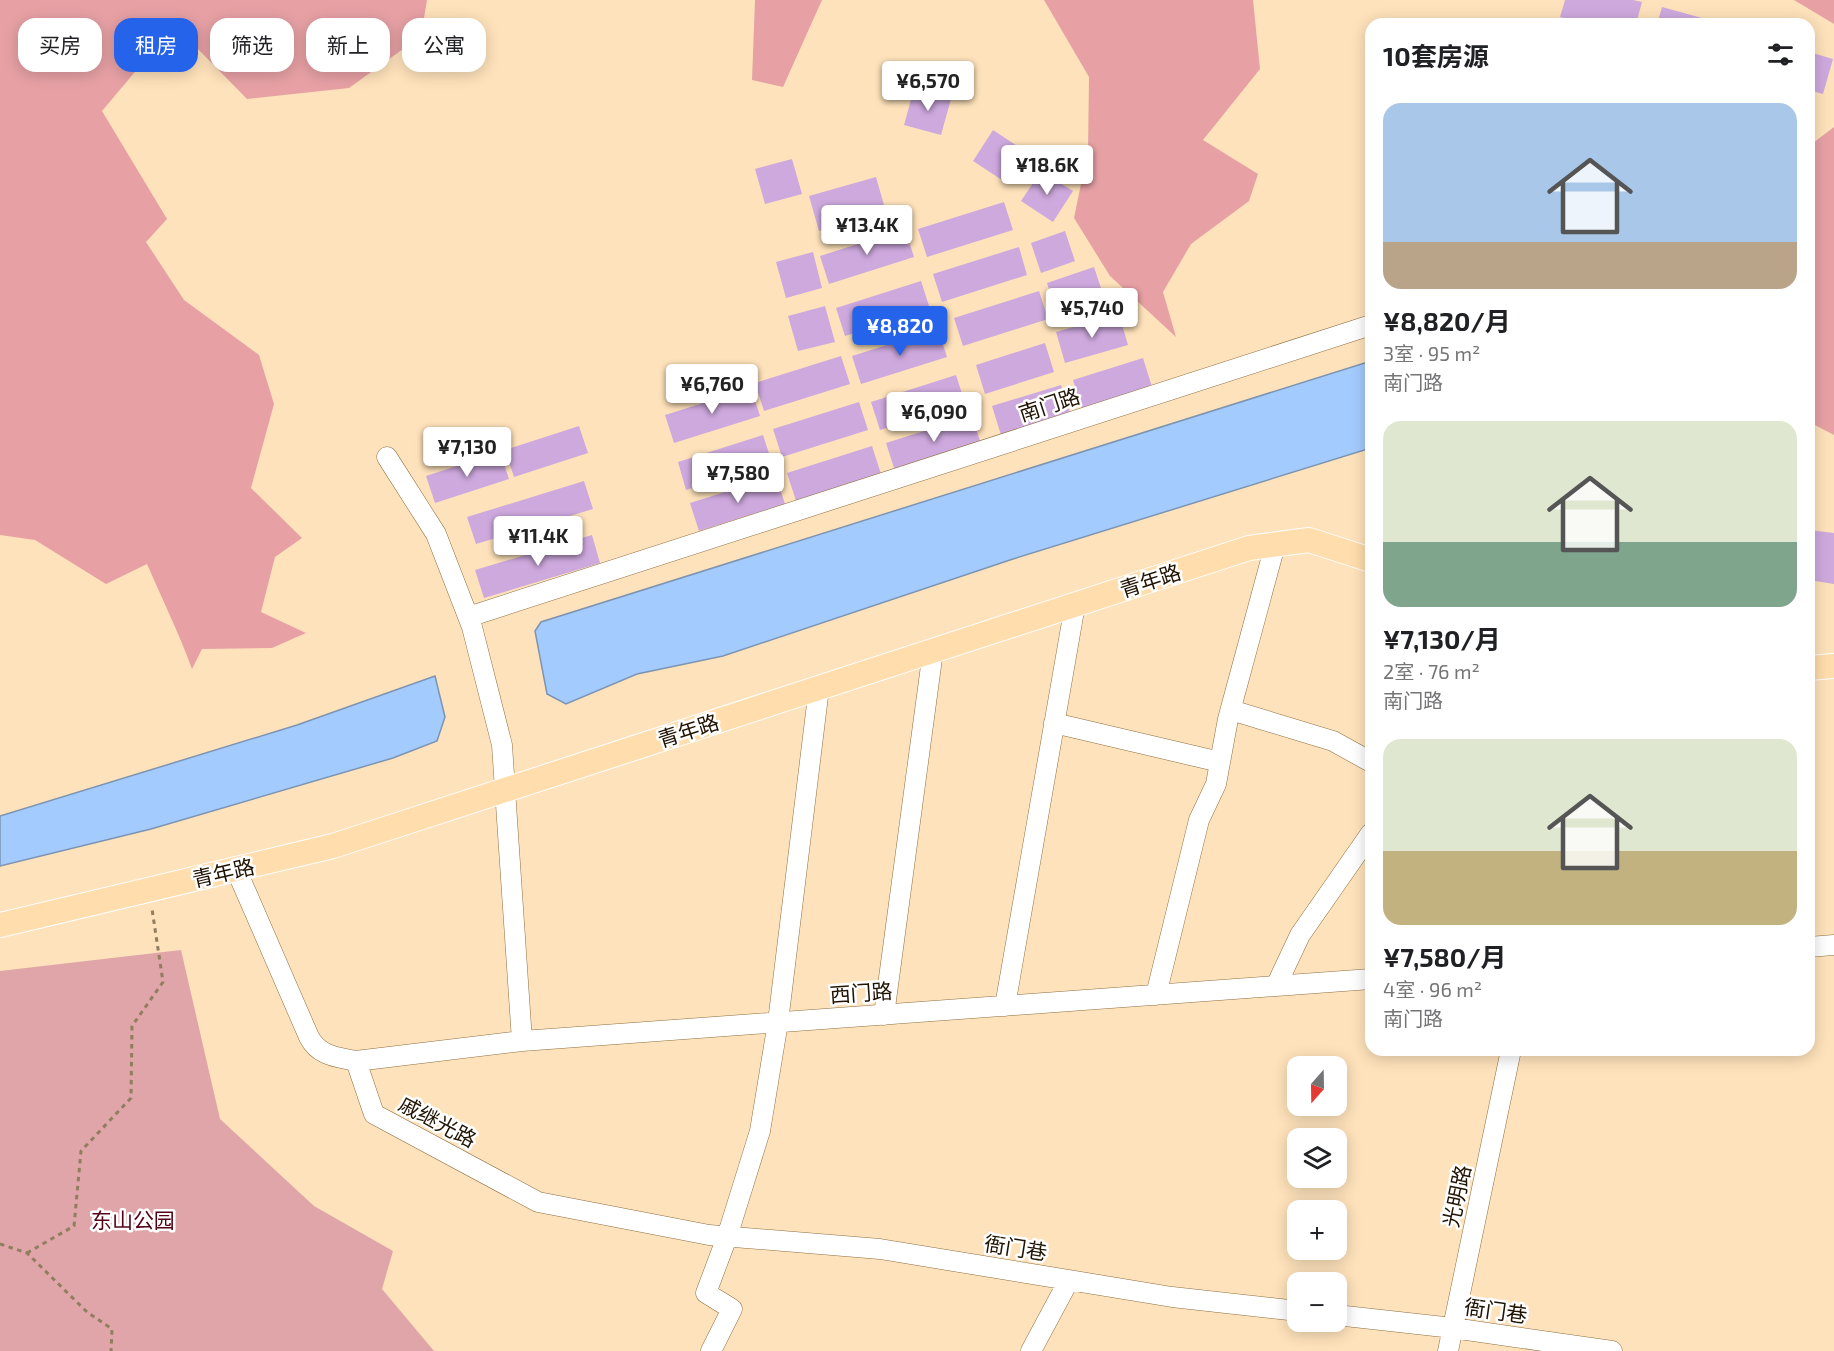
<!DOCTYPE html>
<html lang="zh">
<head>
<meta charset="utf-8">
<style>
  :root { --surface:#fff; --page:#f6f6f6; --text:#202124; --muted:#757577; --accent:#2563eb }
  body { margin:0; font-family:"Exo 2","Noto Sans SC",sans-serif; background:var(--page); color:var(--text); height:100vh; display:flex; flex-direction:column; font-size:22px; white-space:nowrap }
  * { box-sizing:border-box; margin:0 }
  p { font-size:20px; color:var(--muted) }
  .icon { flex:none; width:33px; height:33px; fill:none; stroke:currentColor; stroke-width:2; stroke-linecap:round; stroke-linejoin:round }
  .map { position:relative; flex:1; overflow:hidden }
  .details { position:absolute; left:1365px; top:18px; width:450px; height:1038px; display:flex; flex-direction:column; background:var(--surface); border-radius:18px; box-shadow:0 3px 15px #0003 }
  .details>* { flex:none }
  .hud { position:absolute; left:18px; top:18px; width:570px; height:54px; display:flex; gap:12px }
  .needle { width:39px; rotate:200deg }
  .tools { position:absolute; left:1287px; top:1056px; display:grid; gap:12px }
  .tools a { display:grid; place-items:center; width:60px; height:60px; border-radius:12px; background:var(--surface); box-shadow:0 3px 15px #0003; font-size:30px }
  .price { position:absolute; translate:-50% -51px; padding:0 14px; border-radius:6px; background:#fff; color:#222; font-size:20px; line-height:39px; filter:drop-shadow(0 2px 3px #0008) }
  .price::after { content:''; position:absolute; left:50%; top:36px; width:18px; height:14px; margin-left:-9px; background:inherit; clip-path:polygon(0 0,100% 0,50% 100%) }
  .price.on { background:var(--accent); color:#fff }
  ul { padding:0; list-style:none }
  li { display:grid; align-content:center; gap:12px; height:318px; padding:0 18px }
  li span { display:grid; place-items:center; height:186px; border-radius:18px; color:#555 }
  li>.icon { margin-inline-start:auto }
  span .icon { width:108px; height:108px; fill:#fffc; stroke-width:1 }
  li b { font-size:26px }
  h2 { display:flex; justify-content:space-between; align-items:center; height:72px; padding:0 18px; font-size:26px }
  .pill { padding:0 21px; border-radius:18px; background:var(--surface); box-shadow:0 3px 15px #0003; font-size:21px; line-height:54px }
  .pill.on { background:var(--accent); color:#fff }
  .map>svg:first-child { display:block }
  .green { fill:#e0a5a8 }
  .forest { fill:#e7a1a5 }
  .water { fill:#a4cbfe; stroke:#7c94b2; stroke-width:1.5 }
  .building { fill:#cea9de }
  .lines { fill:none; stroke-linecap:round; stroke-linejoin:round }
  .minor-casing { stroke:#8e6f41; stroke-width:21 }
  .major-casing { stroke:#fff; stroke-width:26 }
  .path { stroke:#917d60; stroke-width:3; stroke-dasharray:4.5 4.5; stroke-linecap:butt }
  .minor { stroke:#fff; stroke-width:20 }
  .major { stroke:#ffddac; stroke-width:24 }
  .labels { text-anchor:middle; dominant-baseline:central; stroke-width:5; stroke-linejoin:round; paint-order:stroke }
  .street-label { font-size:21px; fill:#201302; stroke:#fff }
  .park-label { font-size:21px; fill:#540015; stroke:#fff }
</style>
</head>
<body>
<div class="map">
<svg width="1834" height="1351" viewBox="0 0 1834 1351">
  <rect width="100%" height="100%" fill="#fee2bb"/>
  <!-- green -->
  <path class="green" d="M181,950L220,1119L314,1206L393,1251L382,1289L434,1351H0V971Z"/>
  <!-- forest -->
  <path class="forest" d="M0,0H427L421,36L349,88L247,99L191,42L156,47L102,111L167,219L146,242L184,300L259,355L274,404L251,488L302,538L275,557L261,612L306,633L272,648L202,649L192,669C179,633 162,599 147,564L106,584L35,540L0,535Z
    M755,0H822L783,87L752,80Z
    M1044,0H1253L1260,69L1203,140L1258,174L1249,201L1191,244L1163,292L1176,337L1110,276L1074,218L1088,150L1089,77Z
    M1794,0H1834V24Z
    M1834,127V435L1809,422V146Z"/>
  <!-- water -->
  <path class="water" d="M1371,361V448L1013,559L723,656L637,674L566,704L547,694L535,631L541,622Z
    M435,676L445,717L437,741L393,758L151,829L0,866V816L297,725Z"/>
  <!-- building -->
  <path class="building" d="M1565,0H1633L1642,2L1636,24H1585L1560,17Z
    M1662,7L1720,23V24H1657Z
    M1809,52L1833,59L1823,94L1809,90Z
    M914,89L951,99L941,135L904,125Z
    M993,130L1025,151L1005,182L973,161Z
    M792,159L802,194L765,204L755,169Z
    M1041,171L1073,191L1053,222L1021,201Z
    M876,177L886,212L819,231L809,196Z
    M1004,202L1013,230L927,257L918,229Z
    M905,229L914,257L829,284L820,256Z
    M1065,231L1075,261L1041,273L1031,243Z
    M1019,247L1027,275L942,302L933,274Z
    M813,252L822,288L786,298L776,262Z
    M1094,267L1104,297L1056,312L1047,283Z
    M921,281L930,309L845,336L836,308Z
    M1039,291L1048,319L963,346L954,318Z
    M825,306L835,342L798,351L788,316Z
    M1119,314L1128,345L1065,363L1056,332Z
    M938,329L947,357L861,384L852,356Z
    M1045,343L1054,372L985,394L976,365Z
    M841,356L850,384L764,411L755,383Z
    M1143,358L1152,387L1082,409L1073,380Z
    M956,375L965,403L880,430L871,402Z
    M1061,385L1070,413L1001,435L992,406Z
    M751,388L760,416L674,443L665,415Z
    M859,402L868,430L782,457L773,429Z
    M972,416L981,444L895,471L886,443Z
    M579,426L588,453L514,477L505,450Z
    M763,435L772,463L686,490L678,462Z
    M872,446L881,474L796,501L787,473Z
    M500,452L509,479L435,503L426,476Z
    M776,476L785,504L699,531L690,503Z
    M584,481L593,509L476,544L467,517Z
    M1809,530L1834,533V584L1809,580Z
    M592,535L600,563L484,598L475,570Z"/>
  <g class="lines">
    <defs>
      <path id="minor" d="M387,457L436,534L472,627L502,745L522,1041
        M468,617L1371,325
        M1231,710L1333,741L1371,762
        M1054,723L1220,762
        M236,869L309,1037C319,1056 336,1057 356,1061L374,1114L538,1202L709,1235L880,1249L1172,1297L1298,1311
        M1809,947L1834,945
        M1276,986L1300,935L1371,833
        M1156,995L1199,820L1216,784L1228,719L1275,545
        M1005,1006L1075,605
        M884,1015L933,651
        M356,1061L522,1041L1371,979
        M1336,1315L1453,1328L1612,1351
        M711,1351L732,1309L706,1293L727,1237L760,1131L778,1022L819,688
        M1031,1351L1069,1280
        M1448,1351L1511,1050"/>
      <path id="major" d="M1809,668L1834,666
        M0,925L333,846L1249,548L1309,540L1371,560"/>
    </defs>
    <!-- minor casing -->
    <use href="#minor" class="minor-casing"/>
    <!-- major casing -->
    <use href="#major" class="major-casing"/>
    <!-- path -->
    <path class="path" d="M0,1244L27,1253L87,1312L112,1329L111,1351
      M27,1253L74,1226L81,1151L131,1098L132,1026L163,982L152,909"/>
    <!-- minor -->
    <use href="#minor" class="minor"/>
    <!-- major -->
    <use href="#major" class="major"/>
  </g>
  <g class="labels">
    <!-- street labels -->
    <g class="street-label">
      <text transform="translate(1049 404) rotate(-18)">南门路</text>
      <text transform="translate(1150 580) rotate(-18)">青年路</text>
      <text transform="translate(688 730) rotate(-18)">青年路</text>
      <text transform="translate(223 872) rotate(-13)">青年路</text>
      <text transform="translate(861 992) rotate(-4)">西门路</text>
      <text transform="translate(438 1121) rotate(28)">戚继光路</text>
      <text transform="translate(1456 1196) rotate(-78)">光明路</text>
      <text transform="translate(1016 1247) rotate(9)">衙门巷</text>
      <text transform="translate(1496 1310) rotate(8)">衙门巷</text>
    </g>
    <!-- park labels -->
    <g class="park-label">
      <text x="133" y="1219">东山公园</text>
    </g>
  </g>
</svg>
<div class="tools">
<a><svg class="needle" viewBox="-14 -14 28 28"><path d="M0-13l5 13h-10z" fill="#e53935"/><path d="M0 13l5-13h-10z" fill="#757577"/></svg></a>
<a><svg class="icon" aria-label="layers" viewBox="0 0 24 24"><path d="M12 4l9 5-9 5-9-5zM3 14l9 5 9-5"/></svg></a>
<a>+</a>
<a>−</a>
</div>
<b class="price" style="left:928px;top:112px">¥6,570</b>
<b class="price" style="left:1047px;top:196px">¥18.6K</b>
<b class="price" style="left:867px;top:256px">¥13.4K</b>
<b class="price" style="left:1092px;top:339px">¥5,740</b>
<b class="price on" style="left:900px;top:357px">¥8,820</b>
<b class="price" style="left:712px;top:415px">¥6,760</b>
<b class="price" style="left:934px;top:443px">¥6,090</b>
<b class="price" style="left:467px;top:478px">¥7,130</b>
<b class="price" style="left:738px;top:504px">¥7,580</b>
<b class="price" style="left:538px;top:567px">¥11.4K</b>
<div class="hud">
<a class="pill">买房</a>
<a class="pill on">租房</a>
<a class="pill">筛选</a>
<a class="pill">新上</a>
<a class="pill">公寓</a>
</div>
<section class="details">
<h2>10套房源<svg class="icon" aria-label="filters" viewBox="0 0 24 24"><path d="M4 7h16M4 17h16"/><circle cx="9" cy="7" r="2"/><circle cx="15" cy="17" r="2"/></svg></h2>
<ul>
<li><span style="background:linear-gradient(#a9c7e8 75%,#b9a48a 0)"><svg class="icon" aria-label="home" viewBox="0 0 24 24"><path d="M3 11l9-7 9 7M6 9v11h12V9"/></svg></span><div><b>¥8,820/月</b><p>3室 · 95 m²</p><p>南门路</p></div></li>
<li><span style="background:linear-gradient(#dfe7d0 65%,#7fa58c 0)"><svg class="icon" aria-label="home" viewBox="0 0 24 24"><path d="M3 11l9-7 9 7M6 9v11h12V9"/></svg></span><div><b>¥7,130/月</b><p>2室 · 76 m²</p><p>南门路</p></div></li>
<li><span style="background:linear-gradient(#dfe7d0 60%,#c2b280 0)"><svg class="icon" aria-label="home" viewBox="0 0 24 24"><path d="M3 11l9-7 9 7M6 9v11h12V9"/></svg></span><div><b>¥7,580/月</b><p>4室 · 96 m²</p><p>南门路</p></div></li>
</ul>
</section>
</div>
</body>
</html>
